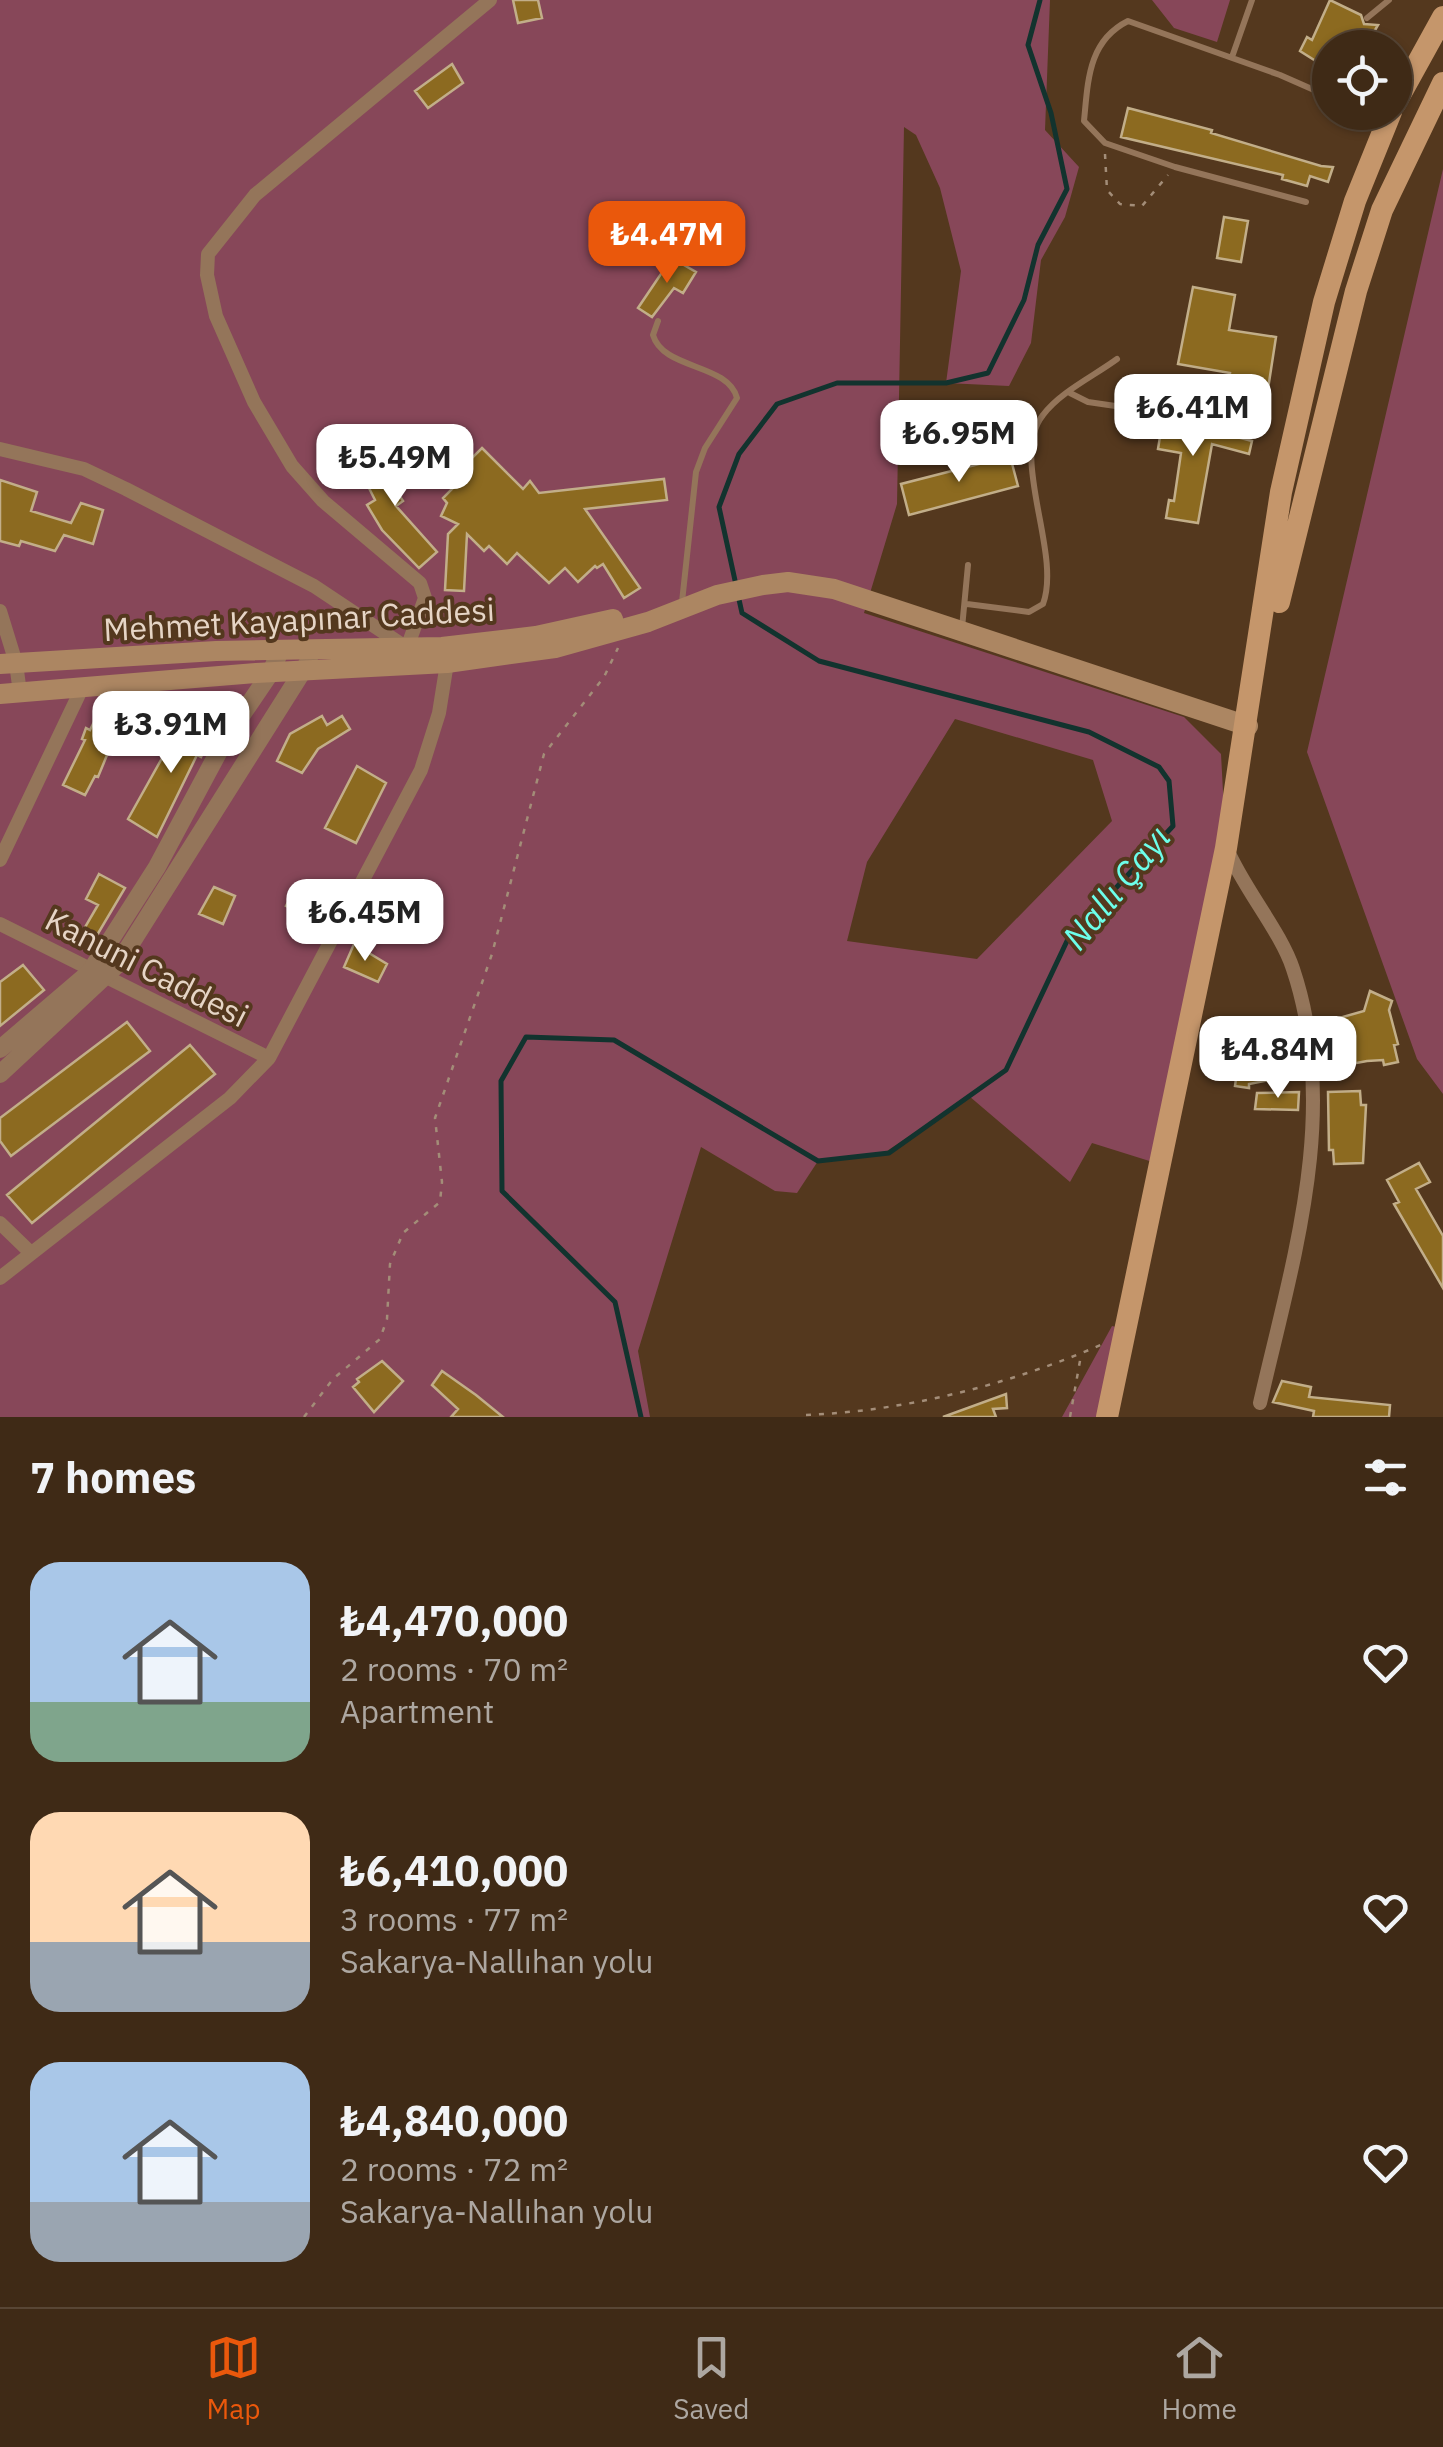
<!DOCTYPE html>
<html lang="en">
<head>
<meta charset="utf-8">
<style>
  :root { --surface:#3f2a16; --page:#46321f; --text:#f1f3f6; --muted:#ada7a1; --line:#584635; --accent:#ea580c }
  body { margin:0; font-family:"IBM Plex Sans",sans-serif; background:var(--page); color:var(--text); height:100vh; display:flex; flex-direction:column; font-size:38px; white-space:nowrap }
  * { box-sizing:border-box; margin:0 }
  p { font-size:32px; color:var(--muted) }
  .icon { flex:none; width:55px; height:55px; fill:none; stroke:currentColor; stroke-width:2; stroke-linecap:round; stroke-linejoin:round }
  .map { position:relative; height:1417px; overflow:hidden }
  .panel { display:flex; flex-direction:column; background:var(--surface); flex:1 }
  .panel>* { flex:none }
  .fabs { position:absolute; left:1312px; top:30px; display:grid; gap:20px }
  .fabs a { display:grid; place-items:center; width:100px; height:100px; border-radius:50%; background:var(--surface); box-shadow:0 2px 8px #0004,0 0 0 2px var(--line); font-size:50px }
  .price { position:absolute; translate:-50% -85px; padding:0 22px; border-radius:20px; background:#fff; color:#222; font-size:32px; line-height:65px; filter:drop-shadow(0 2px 5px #0008) }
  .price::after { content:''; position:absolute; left:50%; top:60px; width:30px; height:22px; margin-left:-15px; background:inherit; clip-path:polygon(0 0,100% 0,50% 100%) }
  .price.on { background:var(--accent); color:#fff }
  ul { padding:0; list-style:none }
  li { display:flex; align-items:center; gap:30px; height:250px; padding:0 30px }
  li span { display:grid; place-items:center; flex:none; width:280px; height:200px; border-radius:30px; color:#555 }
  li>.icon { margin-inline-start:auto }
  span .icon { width:120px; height:120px; fill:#fffc; stroke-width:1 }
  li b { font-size:42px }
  h2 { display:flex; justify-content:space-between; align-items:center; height:120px; padding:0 30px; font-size:42px }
  .tabs { display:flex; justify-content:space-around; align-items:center; height:140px; border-top:2px solid var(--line); background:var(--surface); font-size:28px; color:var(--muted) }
  .tabs a { display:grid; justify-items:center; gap:5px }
  .tabs .on { color:var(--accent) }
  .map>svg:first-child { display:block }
  .green { fill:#874759; fill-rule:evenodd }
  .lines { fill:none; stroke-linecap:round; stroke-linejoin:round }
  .stream { stroke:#12332e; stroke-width:5 }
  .building { fill:#8c6a20; stroke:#c2ae89; stroke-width:2.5 }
  .path { stroke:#a38d78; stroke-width:2.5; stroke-dasharray:5 8; stroke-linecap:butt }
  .service { stroke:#94755a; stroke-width:6 }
  .minor { stroke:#94755a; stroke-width:14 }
  .tertiary { stroke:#94755a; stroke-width:18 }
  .secondary { stroke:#ac8662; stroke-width:20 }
  .primary { stroke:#c5966b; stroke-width:22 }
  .labels { text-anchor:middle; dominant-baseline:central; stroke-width:8; stroke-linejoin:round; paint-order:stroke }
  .street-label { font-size:32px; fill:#e6d5c6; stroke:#54381e }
  .water-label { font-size:35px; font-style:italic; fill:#6cfeea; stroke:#54381e }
</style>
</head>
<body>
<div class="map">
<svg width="1443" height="1417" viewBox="0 0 1443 1417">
  <rect width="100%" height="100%" fill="#54381e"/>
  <!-- green -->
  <path class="green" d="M0,0H1050L1045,130L1079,167L1065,217L1041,260L1031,343L1009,386L946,383L961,271L940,188L916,135L904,127L897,504L864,613L1184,717L1221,754L1226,848L1159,1164L1092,1143L1070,1182L969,1096L884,1153L818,1161L797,1193L775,1191L701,1147L638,1351L650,1417H0ZM955,719L1093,760L1112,821L977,959L847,941L867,862Z
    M1152,0H1230L1217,42L1174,28Z
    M1443,169V1094L1417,1059L1307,752Z
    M1112,1326L1125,1329L1107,1417H1062Z"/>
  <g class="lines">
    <!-- stream -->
    <path class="stream" d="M736,585L719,507L739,454L777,404L837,383H946L988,373L1024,300L1038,245L1067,189L1051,113L1028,45L1040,0
      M641,1417L615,1302L502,1191L501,1081L526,1037L614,1040L818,1161L889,1153L1006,1070L1067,941L1173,826L1169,781L1159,767L1089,732L819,661L742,613L738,595"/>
  </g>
  <!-- building -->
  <path class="building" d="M513,0H538L542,18L518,23Z
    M1330,0L1361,15L1364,24L1378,25L1367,44L1363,34L1354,37L1347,33L1339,48H1330V70L1300,51L1307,37L1312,40Z
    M452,64L463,83L428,108L415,91Z
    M1128,108L1212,130L1211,133L1321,166L1333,167L1328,182L1310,176L1307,186L1282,179L1283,175L1121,137Z
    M1224,217L1248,221L1241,262L1217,258Z
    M669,262L682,264L696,272L683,293L674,288L652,317L638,308Z
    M1193,287L1235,295L1229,330L1276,337L1266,402L1226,396L1230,373L1178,364Z
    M1164,412L1216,419L1214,431L1252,441L1249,454L1212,444L1198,523L1166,518L1169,500L1174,501L1181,453L1158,449Z
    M482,448L523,489L530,481L539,493L664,479L667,500L585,509L640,588L624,598L603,564L597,568L595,566L578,582L565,568L549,583L517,553L507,564L489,546L484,551L467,534L464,591L445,590L448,534L458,524L441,516L447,503L443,498L454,487L434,464L450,449L465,465Z
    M400,451L409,469L388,479L403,501L396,506L437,552L419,568L382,530L367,505L375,500L360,470Z
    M1010,456L1018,486L909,515L901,484Z
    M0,480L37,492L31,511L71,523L81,503L103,510L93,544L64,535L55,551L21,541L19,546L0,541Z
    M97,716L119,726L98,777L95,776L85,795L63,785L85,740L82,739L86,728L90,730Z
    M322,716L327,725L342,716L350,729L318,749L302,773L277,761L290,734Z
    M185,717L215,728L201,757L197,755L157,837L128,819Z
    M357,766L386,783L356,843L325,828Z
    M99,874L125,888L93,942L81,934L98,905L86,899Z
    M298,883L325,897L317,921L286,906Z
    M214,887L235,896L223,924L199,914Z
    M354,944L387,964L378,982L344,967Z
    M23,965L44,990L0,1026V982Z
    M1370,991L1392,1001L1389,1010L1398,1044L1394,1045L1398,1062L1384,1065L1383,1060L1367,1061L1324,1069L1318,1024L1364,1011Z
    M1244,1021L1263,1024L1259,1056L1299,1061V1074L1249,1084V1088L1235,1086Z
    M127,1022L150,1051L11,1156L0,1141V1118Z
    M190,1045L215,1074L32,1223L7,1195Z
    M1360,1091L1361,1105H1366L1363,1163L1334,1164L1333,1150H1329L1328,1092Z
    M1299,1092L1298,1110L1255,1109L1257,1093Z
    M1419,1163L1430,1182L1416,1189L1443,1236V1288L1394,1204L1399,1202L1387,1180Z
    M382,1361L403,1381L374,1412L353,1387L359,1382L357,1379Z
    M442,1371L476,1395L503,1417H451L458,1409L432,1385Z
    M1282,1381L1311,1387L1309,1397L1390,1405L1389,1417H1313L1314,1411L1273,1402Z
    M1006,1394L1007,1408L993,1409L996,1417H943Z"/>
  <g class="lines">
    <!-- path -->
    <path class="path" d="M1105,154L1107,190L1120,204L1142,206L1168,175
      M806,1415C907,1411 1011,1384 1103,1344
      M304,1417L333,1379L380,1339L387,1319L390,1264L403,1233L440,1202L442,1182L435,1118L492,954L544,754L604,677L618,648
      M1070,1417L1081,1355"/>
    <!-- service -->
    <path class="service" d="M1367,18L1389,0
      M1360,48V40
      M1232,57L1252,0
      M1364,112L1381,120
      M1306,202L1175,167L1105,143L1084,121C1088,81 1088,41 1128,21L1280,75L1330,97
      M658,321L653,335C663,370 728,363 737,398L705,448L696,472L682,602
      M1070,393L1088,402L1136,409
      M967,604L1029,612L1043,604C1062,553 1009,457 1043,415C1060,392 1094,376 1117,359
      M962,628L968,565"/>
    <!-- minor -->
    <path class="minor" d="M0,449L84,469L126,489L314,586L407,648L425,598L420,583L323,501L292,466L254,402L216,316L207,275L208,254L255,195L490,0
      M0,611L16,663L20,693
      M1227,849C1244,889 1281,932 1293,969C1341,1112 1292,1263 1260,1403
      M0,860L82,688
      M0,924L269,1058
      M0,1223L31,1253
      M0,1278L230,1098L269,1058L421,770L439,713L447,663"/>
    <!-- tertiary -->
    <path class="tertiary" d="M0,1049L90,972L157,867L226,738L271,672L280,651
      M0,1074L118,964L309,661"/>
    <!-- secondary -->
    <path class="secondary" d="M0,664L216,651L442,647L536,636L613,619
      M0,694L256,673L447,663L555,648L648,622L717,595L763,585L788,582L834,589L1248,726"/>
    <!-- primary -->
    <path class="primary" d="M1395,104L1443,17
      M1279,602L1356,291L1382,210L1443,83
      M1107,1417L1226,848L1281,492L1324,302L1355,201L1391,112"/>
  </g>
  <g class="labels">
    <!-- street labels -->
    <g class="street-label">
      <text transform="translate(299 619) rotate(-3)">Mehmet Kayapınar Caddesi</text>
      <text transform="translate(147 967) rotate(27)">Kanuni Caddesi</text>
    </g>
    <!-- water labels -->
    <g class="water-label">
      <text transform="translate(1116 887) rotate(-51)">Nallı Çayı</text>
    </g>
  </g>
</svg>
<div class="fabs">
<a><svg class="icon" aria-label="locate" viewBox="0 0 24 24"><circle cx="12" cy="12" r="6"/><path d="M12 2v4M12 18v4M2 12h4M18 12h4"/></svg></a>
</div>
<b class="price on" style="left:667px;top:286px">₺4.47M</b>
<b class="price" style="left:1193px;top:459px">₺6.41M</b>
<b class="price" style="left:959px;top:485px">₺6.95M</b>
<b class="price" style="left:395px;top:509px">₺5.49M</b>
<b class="price" style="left:171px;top:776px">₺3.91M</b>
<b class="price" style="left:365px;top:964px">₺6.45M</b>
<b class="price" style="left:1278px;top:1101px">₺4.84M</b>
</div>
<section class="panel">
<h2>7 homes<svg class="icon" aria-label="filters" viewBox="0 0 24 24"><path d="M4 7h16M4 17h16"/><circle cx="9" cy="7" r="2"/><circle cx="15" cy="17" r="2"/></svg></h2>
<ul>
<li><span style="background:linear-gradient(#a9c7e8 70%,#7fa58c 0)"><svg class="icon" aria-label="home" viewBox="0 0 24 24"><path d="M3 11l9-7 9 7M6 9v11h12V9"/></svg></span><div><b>₺4,470,000</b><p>2 rooms · 70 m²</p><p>Apartment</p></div><svg class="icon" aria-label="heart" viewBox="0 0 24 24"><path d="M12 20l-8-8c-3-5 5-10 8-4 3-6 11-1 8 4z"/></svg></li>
<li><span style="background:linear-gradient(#ffd9b3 65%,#9aa5b1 0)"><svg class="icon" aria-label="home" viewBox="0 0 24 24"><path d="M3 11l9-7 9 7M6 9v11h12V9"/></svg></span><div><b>₺6,410,000</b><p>3 rooms · 77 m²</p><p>Sakarya-Nallıhan yolu</p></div><svg class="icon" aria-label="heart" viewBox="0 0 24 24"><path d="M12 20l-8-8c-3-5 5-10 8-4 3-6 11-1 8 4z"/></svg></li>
<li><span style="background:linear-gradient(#a9c7e8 70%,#9aa5b1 0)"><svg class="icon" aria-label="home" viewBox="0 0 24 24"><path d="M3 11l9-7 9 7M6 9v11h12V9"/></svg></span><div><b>₺4,840,000</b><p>2 rooms · 72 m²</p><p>Sakarya-Nallıhan yolu</p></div><svg class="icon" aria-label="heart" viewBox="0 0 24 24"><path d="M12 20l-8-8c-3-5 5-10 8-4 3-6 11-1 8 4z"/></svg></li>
</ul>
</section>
<nav class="tabs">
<a class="on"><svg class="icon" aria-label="map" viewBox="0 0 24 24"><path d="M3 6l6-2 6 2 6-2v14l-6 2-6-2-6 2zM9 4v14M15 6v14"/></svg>Map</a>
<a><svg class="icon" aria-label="saved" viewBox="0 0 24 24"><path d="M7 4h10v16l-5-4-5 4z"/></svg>Saved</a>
<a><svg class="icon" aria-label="home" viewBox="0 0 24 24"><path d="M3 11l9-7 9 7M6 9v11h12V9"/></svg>Home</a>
</nav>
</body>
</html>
